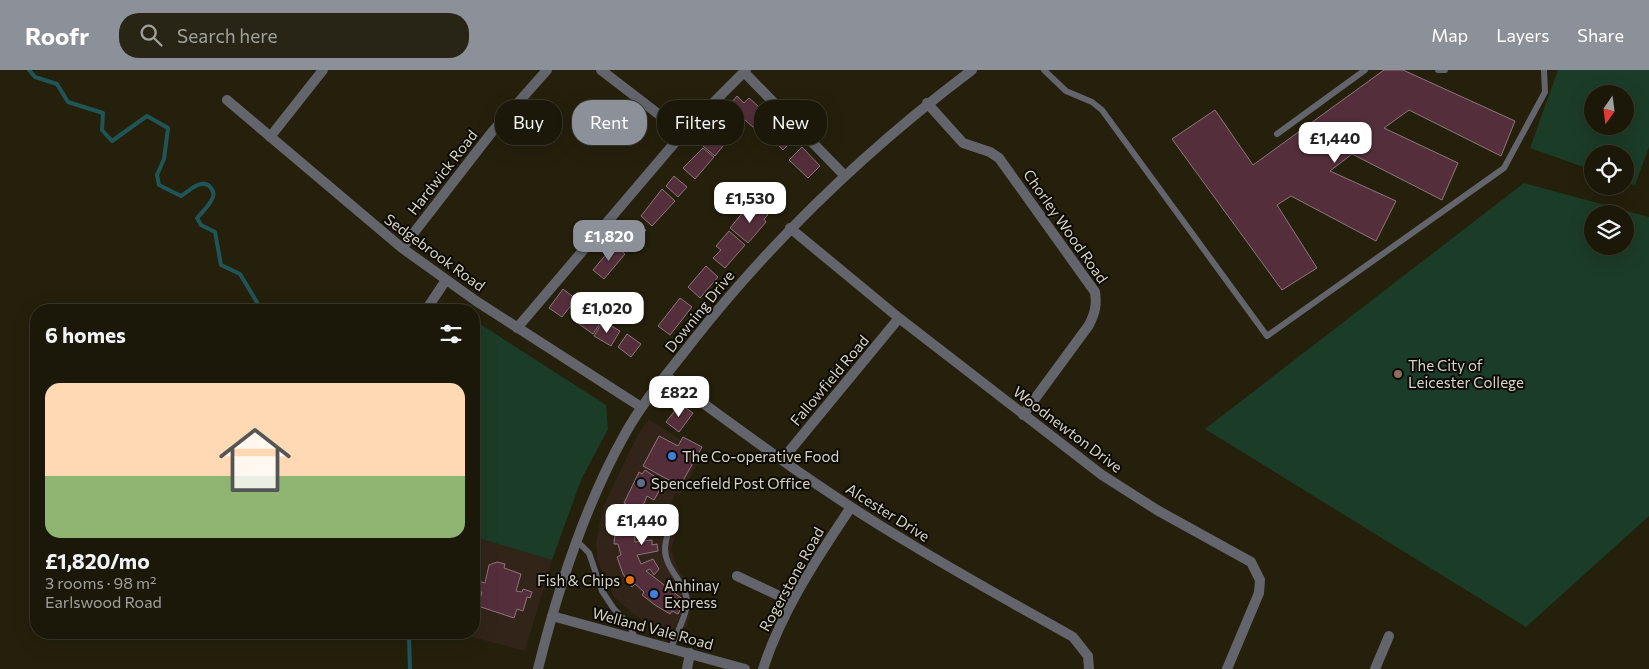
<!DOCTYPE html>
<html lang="en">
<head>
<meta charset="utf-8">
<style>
  :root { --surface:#1b1809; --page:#282517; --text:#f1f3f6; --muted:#a0a09c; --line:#39372a; --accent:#8c9099 }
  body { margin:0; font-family:Commissioner,sans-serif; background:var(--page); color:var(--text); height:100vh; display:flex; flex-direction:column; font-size:19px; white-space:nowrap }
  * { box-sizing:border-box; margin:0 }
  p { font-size:16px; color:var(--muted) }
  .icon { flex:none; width:28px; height:28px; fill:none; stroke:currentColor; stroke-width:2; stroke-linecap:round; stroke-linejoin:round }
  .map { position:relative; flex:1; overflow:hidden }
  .panel { position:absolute; left:30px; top:234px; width:450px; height:335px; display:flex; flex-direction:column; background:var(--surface); border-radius:20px; box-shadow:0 5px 20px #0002,0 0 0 1px var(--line) }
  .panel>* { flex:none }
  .hud { position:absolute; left:495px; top:30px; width:475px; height:45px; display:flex; gap:10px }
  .needle { width:32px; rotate:194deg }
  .fabs { position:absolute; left:1584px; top:15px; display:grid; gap:10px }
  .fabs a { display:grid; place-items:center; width:50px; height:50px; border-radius:50%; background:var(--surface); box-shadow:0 5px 20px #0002,0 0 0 1px var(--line); font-size:25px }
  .price { position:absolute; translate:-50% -42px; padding:0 11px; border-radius:10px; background:#fff; color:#222; font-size:16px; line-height:32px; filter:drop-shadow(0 1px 2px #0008) }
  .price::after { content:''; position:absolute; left:50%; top:30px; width:15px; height:11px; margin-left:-8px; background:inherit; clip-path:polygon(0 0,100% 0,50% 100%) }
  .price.on { background:var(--accent); color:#fff }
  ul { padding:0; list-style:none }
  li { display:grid; align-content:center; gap:10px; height:265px; padding:0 15px }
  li+li { border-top:1px solid var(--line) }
  li span { display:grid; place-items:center; height:155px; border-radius:15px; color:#555 }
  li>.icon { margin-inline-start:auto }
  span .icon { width:90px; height:90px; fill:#fffc; stroke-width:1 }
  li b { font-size:21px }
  h2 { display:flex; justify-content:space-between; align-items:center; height:60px; padding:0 15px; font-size:21px }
  .chip { padding:0 18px; border-radius:20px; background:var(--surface); box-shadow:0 5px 20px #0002,0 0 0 1px var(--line); font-size:18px; line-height:45px }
  .chip.on { background:var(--accent); color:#fff }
  header { display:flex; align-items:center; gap:30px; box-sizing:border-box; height:70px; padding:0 25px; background:var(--accent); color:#fff }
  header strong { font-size:24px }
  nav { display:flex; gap:28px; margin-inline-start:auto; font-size:18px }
  .search { width:350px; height:45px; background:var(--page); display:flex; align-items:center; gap:12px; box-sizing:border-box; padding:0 18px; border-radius:20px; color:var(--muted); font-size:19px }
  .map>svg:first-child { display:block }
  .commercial { fill:#322418 }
  .green { fill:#1b3c26; fill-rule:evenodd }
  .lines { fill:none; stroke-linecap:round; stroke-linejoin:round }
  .stream { stroke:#205558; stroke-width:4 }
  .building { fill:#542f3b; stroke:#8f757c }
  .service { stroke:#64646d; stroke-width:6 }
  .minor { stroke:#64646d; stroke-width:10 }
  .tertiary { stroke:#64646d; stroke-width:10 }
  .education-dot { fill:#8d6e63; stroke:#0c0a03; stroke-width:2 }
  .shop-dot { fill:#3f7fe0; stroke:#0c0a03; stroke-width:2 }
  .service-dot { fill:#5c6f8a; stroke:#0c0a03; stroke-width:2 }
  .food-dot { fill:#e8710a; stroke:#0c0a03; stroke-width:2 }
  .labels { text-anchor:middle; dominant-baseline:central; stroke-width:4; stroke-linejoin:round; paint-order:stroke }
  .street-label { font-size:15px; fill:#d6d4c8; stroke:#0c0a03 }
  .poi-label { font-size:15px; fill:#d6d4c8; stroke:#0c0a03; text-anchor:start }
</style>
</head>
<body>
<header>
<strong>Roofr</strong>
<div class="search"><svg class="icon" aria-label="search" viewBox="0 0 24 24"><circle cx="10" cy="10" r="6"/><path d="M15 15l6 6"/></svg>Search here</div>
<nav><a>Map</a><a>Layers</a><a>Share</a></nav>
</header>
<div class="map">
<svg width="1649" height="599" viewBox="0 0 1649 599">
  <rect width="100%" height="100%" fill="#24200c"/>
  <!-- commercial -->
  <path class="commercial" d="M649,349L703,385L680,425L676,423L668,440L664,439L662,447L679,454L671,480L678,498L688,513L692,533L687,557L660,561L640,549L614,527L598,492L596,474L603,437L638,364Z
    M474,467L552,490L525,581L457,563L474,562Z"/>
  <!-- green -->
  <path class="green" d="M1558,0H1649V77L1635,115L1625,112V84H1592V100L1530,78ZM1592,24H1625V56H1592Z
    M1524,113L1649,147V446L1526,557L1205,359ZM1592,144H1625V176H1592Z
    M474,250L606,335L608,359L581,410L552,490L474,467Z"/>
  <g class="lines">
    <!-- stream -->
    <path class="stream" d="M29,0L35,7L57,14L68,32L103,43L102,60L112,71L147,46L168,58L164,89L157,105L159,115L181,126C189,121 203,107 211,118C214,122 214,126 212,129C209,136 202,142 197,148L201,155L215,162L221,195L240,204L258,234L265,240
      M410,599L409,567L413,562"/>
  </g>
  <!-- building -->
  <path class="building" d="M1384,0H1403L1515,51L1501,86L1409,40L1384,58L1458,93L1442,130L1352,84L1330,101L1396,131L1376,171L1291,126L1277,135L1317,198L1282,220L1172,69L1215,40L1253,95Z
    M737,26L744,33L749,28L768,45L755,59L744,49L739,53L725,40Z
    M777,53L794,69L783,80L767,63Z
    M716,61L727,71L715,86L703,76Z
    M802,77L820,96L808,108L789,90Z
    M703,78L714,87L695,109L683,98Z
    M674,106L687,117L678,127L666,116Z
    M662,119L675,131L652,156L641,146Z
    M758,136L768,145L764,149L766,152L748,173L730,158L744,141L749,146Z
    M634,151L646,160L629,180L618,171L630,152L632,154Z
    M729,161L745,175L725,198L713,188L721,180L716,176Z
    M614,175L625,184L604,209L593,200Z
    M706,196L718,207L700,228L688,217Z
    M563,219L576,229L562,247L549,238Z
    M680,228L692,237L670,265L658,256Z
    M584,239L602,250L593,264L576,252Z
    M603,251L620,261L611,276L594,266Z
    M627,264L641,274L631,287L618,277Z
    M680,334L693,343L679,362L666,352Z
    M659,366L678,376L683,367L702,377L680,416L643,396Z
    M645,400L657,408L653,417L659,421L654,430L647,426L642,438L663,449L658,458L638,448L634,459L635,472L652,470V475L657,474L658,481L637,485L641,494L653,489L659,499L654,505L650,499L646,501L685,531L678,544L672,541L670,544L655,535L642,525L644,522L635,514L632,517L623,504L617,487L621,485L618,474H614L616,450L620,441H623L626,434L624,433L639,402L642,404Z
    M497,492L505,494L504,498L521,504L516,521L522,522L523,519L532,522L530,528L527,527L523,541L517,539L514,548L478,536L482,522L475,520L478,511L485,513L489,495Z"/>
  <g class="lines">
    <!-- service -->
    <path class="service" d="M1044,0L1066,21L1092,32L1102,40L1267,266L1504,98L1545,22L1544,0
      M1438,0H1445
      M1277,64L1365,0
      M671,453C669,461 665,470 665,479C665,500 687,513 687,533C686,548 676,564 671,578
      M576,470L589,483L602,521L614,539L629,554L635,568"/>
    <!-- minor -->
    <path class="minor" d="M601,0L683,63
      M744,2L844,105
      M227,30L402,178L476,231L641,337
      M927,33L963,73L990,82L999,88L1095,222C1097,235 1095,243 1089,255L1023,345
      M270,67L323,0
      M790,158L899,248L1102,405L1157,440L1251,492L1260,510L1259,523L1227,599
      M402,178L492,62L547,0
      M426,240L446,210
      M517,258L683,63L746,0
      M666,306C745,364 824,423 909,473C963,506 1018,536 1073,567L1088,586L1089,599
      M782,390L899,248
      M737,506L792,532
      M552,546L745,599
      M687,599L690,583
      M763,599C782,540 817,488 851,437
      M1375,599L1389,566"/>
    <!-- tertiary -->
    <path class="tertiary" d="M538,599C558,518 584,437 625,364C643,331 669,302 692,272C773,169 867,79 972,0"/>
  </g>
  <!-- markers -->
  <circle class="education-dot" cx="1398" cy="304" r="5"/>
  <g class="shop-dot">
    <circle cx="672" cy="386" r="5"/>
    <circle cx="654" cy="524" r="5"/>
  </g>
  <circle class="service-dot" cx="641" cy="413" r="5"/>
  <circle class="food-dot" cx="630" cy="510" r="5"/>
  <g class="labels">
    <!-- street labels -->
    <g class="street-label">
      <text transform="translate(442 102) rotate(-52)">Hardwick Road</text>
      <text transform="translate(1066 156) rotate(55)">Chorley Wood Road</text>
      <text transform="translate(435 182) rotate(36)">Sedgebrook Road</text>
      <text transform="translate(699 241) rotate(-51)">Downing Drive</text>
      <text transform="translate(829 310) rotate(-50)">Fallowfield Road</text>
      <text transform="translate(1068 359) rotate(37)">Woodnewton Drive</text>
      <text transform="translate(888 442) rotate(32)">Alcester Drive</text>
      <text transform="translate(791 509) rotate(-61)">Rogerstone Road</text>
      <text transform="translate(653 558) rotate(15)">Welland Vale Road</text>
    </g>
    <!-- poi labels -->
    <g class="poi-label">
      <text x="1408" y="295">The City of<tspan x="1408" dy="17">Leicester College</tspan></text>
      <text x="682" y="386">The Co-operative Food</text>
      <text x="651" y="413">Spencefield Post Office</text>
      <text x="620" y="510" text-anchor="end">Fish &amp; Chips</text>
      <text x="664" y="515">Anhinay<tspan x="664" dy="17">Express</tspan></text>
    </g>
  </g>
</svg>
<div class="fabs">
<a><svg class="needle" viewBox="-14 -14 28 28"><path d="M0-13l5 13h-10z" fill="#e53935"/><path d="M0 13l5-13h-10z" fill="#a0a09c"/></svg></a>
<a><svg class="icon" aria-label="locate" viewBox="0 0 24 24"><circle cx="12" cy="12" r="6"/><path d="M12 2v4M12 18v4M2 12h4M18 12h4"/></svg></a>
<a><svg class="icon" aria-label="layers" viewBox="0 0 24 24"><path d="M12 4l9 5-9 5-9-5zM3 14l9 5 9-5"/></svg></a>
</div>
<b class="price" style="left:1335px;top:94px">£1,440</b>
<b class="price" style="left:750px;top:154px">£1,530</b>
<b class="price on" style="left:609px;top:192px">£1,820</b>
<b class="price" style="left:607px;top:264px">£1,020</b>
<b class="price" style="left:679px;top:348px">£822</b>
<b class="price" style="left:642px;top:476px">£1,440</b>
<div class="hud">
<a class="chip">Buy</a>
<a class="chip on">Rent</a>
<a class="chip">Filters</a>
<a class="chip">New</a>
</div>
<section class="panel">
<h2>6 homes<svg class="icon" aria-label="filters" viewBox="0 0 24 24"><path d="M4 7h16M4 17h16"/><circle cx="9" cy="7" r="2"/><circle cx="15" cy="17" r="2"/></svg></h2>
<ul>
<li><span style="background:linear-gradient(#ffd9b3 60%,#8fb573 0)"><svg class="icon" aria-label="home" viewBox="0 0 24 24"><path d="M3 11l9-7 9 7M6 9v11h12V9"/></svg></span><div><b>£1,820/mo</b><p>3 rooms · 98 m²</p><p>Earlswood Road</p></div></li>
</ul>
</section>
</div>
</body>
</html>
